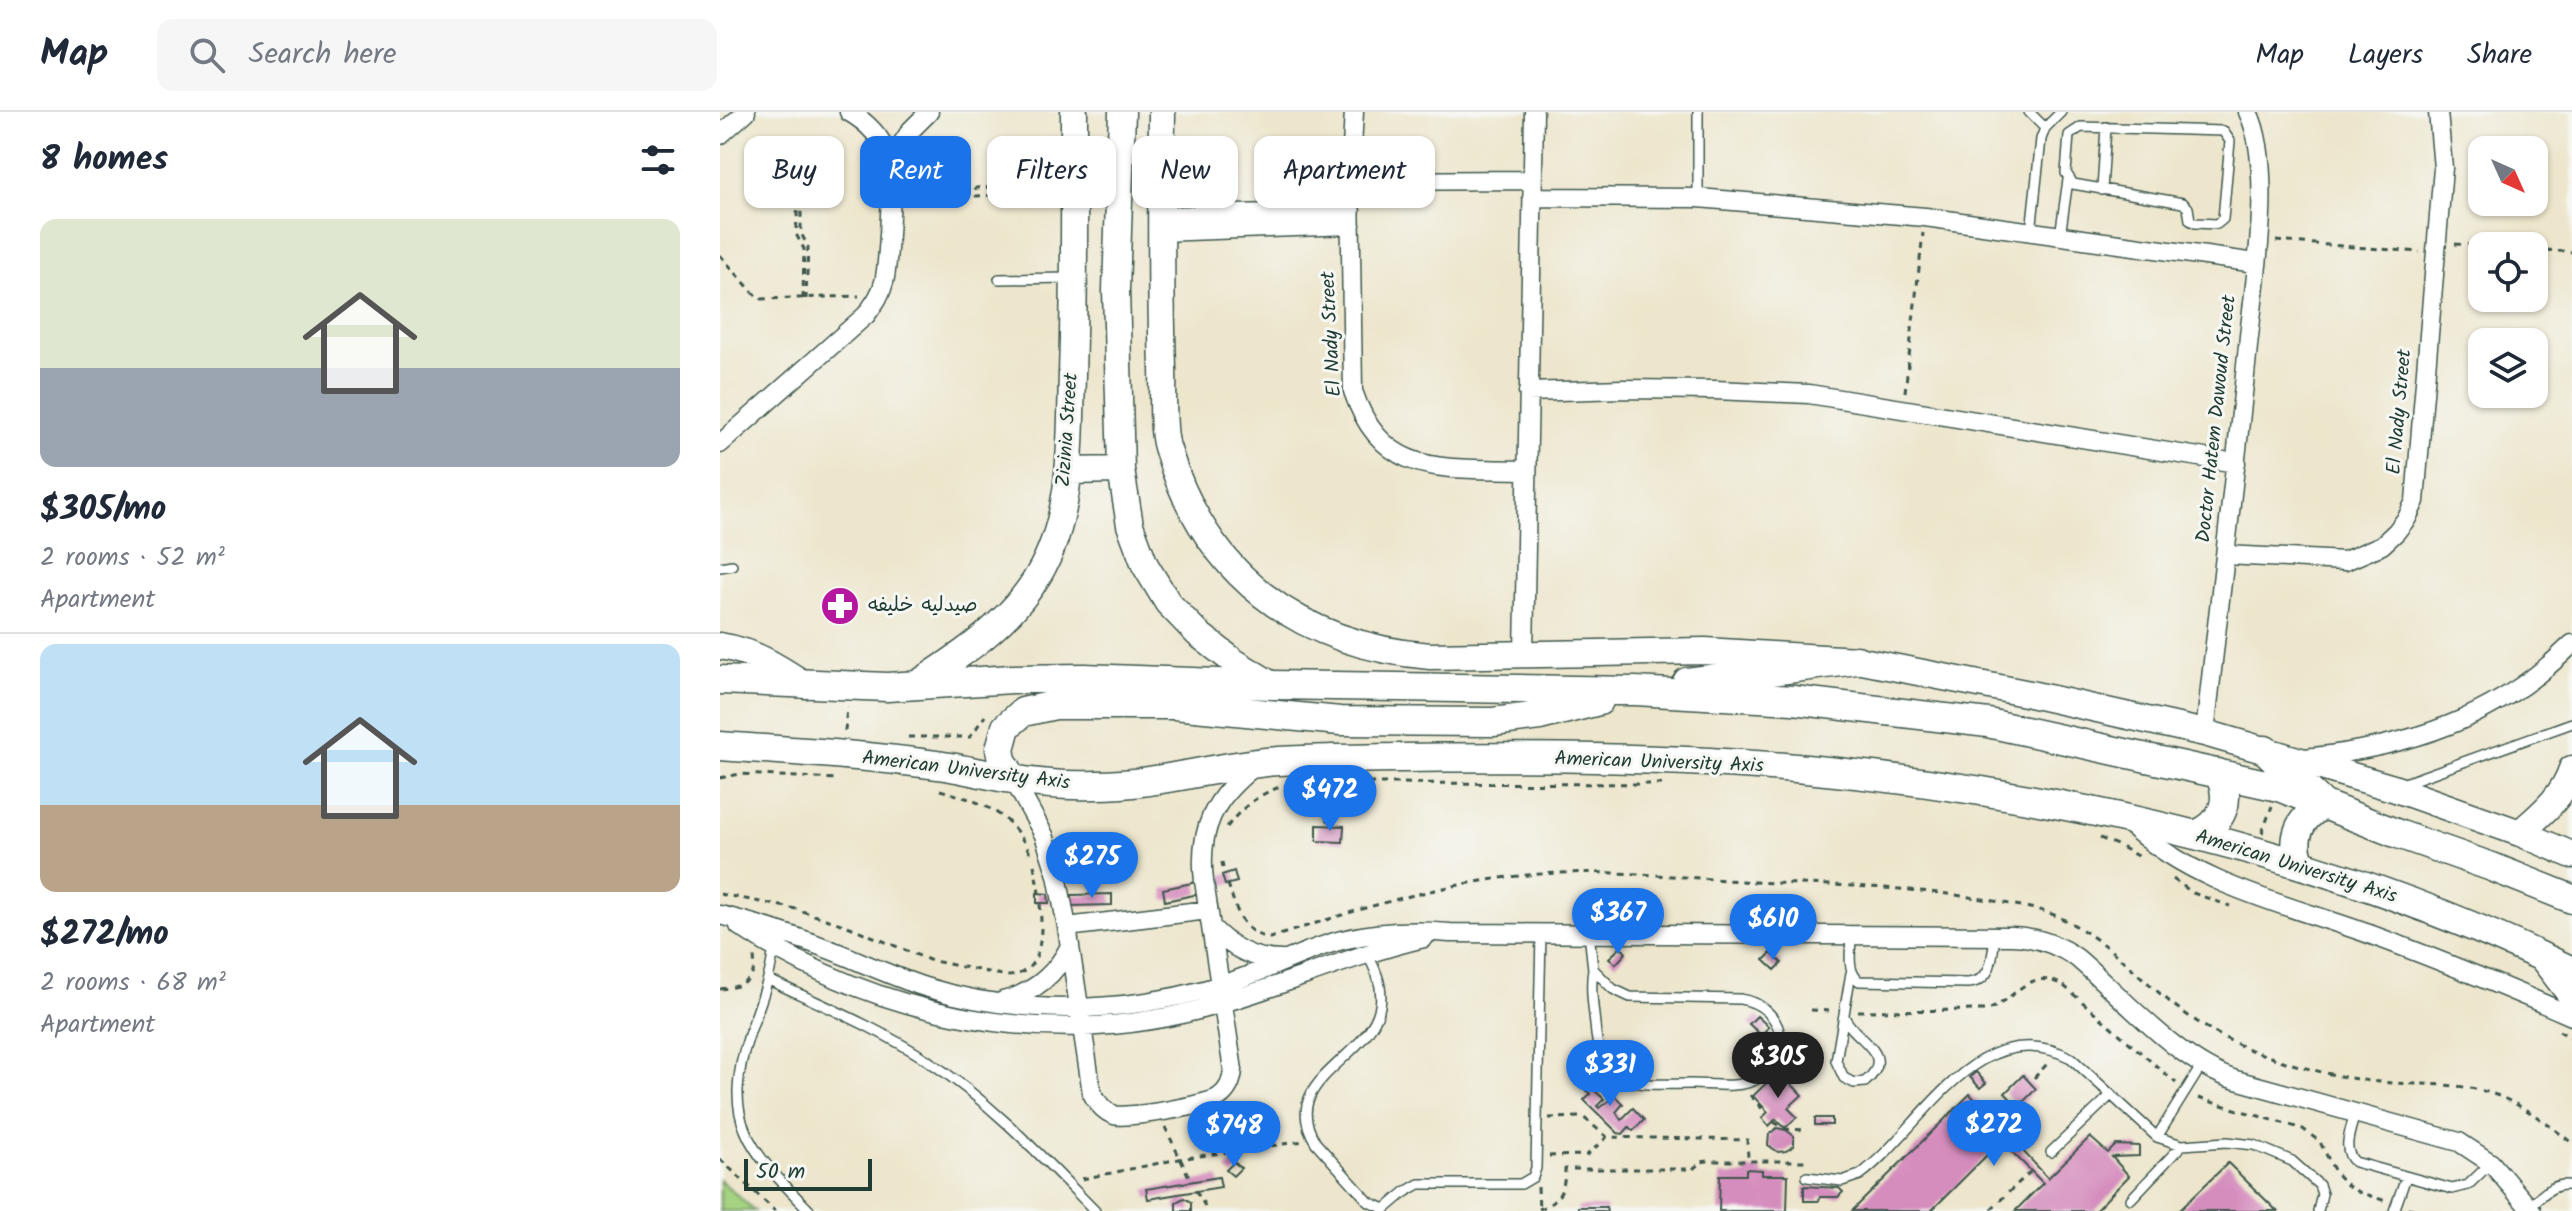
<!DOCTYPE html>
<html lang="en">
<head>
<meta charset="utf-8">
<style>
  :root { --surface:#fff; --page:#f6f6f7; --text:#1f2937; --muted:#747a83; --line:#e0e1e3; --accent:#1a73e8 }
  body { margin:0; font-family:Kalam,"Playpen Sans Arabic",sans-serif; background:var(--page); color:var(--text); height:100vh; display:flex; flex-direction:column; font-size:30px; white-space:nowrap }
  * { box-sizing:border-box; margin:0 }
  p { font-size:26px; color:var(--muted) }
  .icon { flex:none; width:44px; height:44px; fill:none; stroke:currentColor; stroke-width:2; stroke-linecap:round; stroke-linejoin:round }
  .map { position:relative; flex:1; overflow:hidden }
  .side { display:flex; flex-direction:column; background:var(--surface); width:720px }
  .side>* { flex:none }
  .guide { position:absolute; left:24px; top:24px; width:760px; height:72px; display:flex; gap:16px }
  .needle { width:52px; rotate:135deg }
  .fabs { position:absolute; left:1748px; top:24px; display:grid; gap:16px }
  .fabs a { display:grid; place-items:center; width:80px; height:80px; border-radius:16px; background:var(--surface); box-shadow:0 2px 6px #0004; font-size:40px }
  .scale { position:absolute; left:24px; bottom:20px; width:128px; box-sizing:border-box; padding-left:8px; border:4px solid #1f3d34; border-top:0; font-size:22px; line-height:28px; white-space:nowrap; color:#1f3d34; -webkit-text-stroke:6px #f6f6f2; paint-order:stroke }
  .price { position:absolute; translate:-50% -68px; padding:0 18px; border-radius:28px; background:var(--accent); color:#fff; font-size:26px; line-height:52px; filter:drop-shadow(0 2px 4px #0008) }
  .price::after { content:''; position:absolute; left:50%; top:48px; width:24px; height:18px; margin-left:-12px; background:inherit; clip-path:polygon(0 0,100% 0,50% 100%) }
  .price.selected { background:#222; color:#fff }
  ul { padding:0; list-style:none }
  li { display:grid; align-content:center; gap:16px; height:424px; padding:0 40px }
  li+li { border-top:2px solid var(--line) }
  li span { display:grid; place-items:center; height:248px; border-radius:16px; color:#555 }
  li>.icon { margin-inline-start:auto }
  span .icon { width:144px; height:144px; fill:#fffc; stroke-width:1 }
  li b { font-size:34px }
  h2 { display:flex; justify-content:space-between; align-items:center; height:96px; padding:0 40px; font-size:34px }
  .tag { padding:0 28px; border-radius:16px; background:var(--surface); box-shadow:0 2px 6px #0004; font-size:28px; line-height:72px }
  .tag.selected { background:var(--accent); color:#fff }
  header { display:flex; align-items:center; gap:48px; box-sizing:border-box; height:112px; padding:0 40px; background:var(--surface); border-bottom:2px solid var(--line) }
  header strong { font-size:38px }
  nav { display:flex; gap:44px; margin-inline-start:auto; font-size:28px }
  .search { width:560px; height:72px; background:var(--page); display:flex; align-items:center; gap:20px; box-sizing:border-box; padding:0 28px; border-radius:16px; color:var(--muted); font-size:30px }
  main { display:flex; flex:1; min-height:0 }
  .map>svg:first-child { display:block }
  .green { fill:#a5d381; stroke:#62885a; stroke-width:2 }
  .building { fill:#d58dbe }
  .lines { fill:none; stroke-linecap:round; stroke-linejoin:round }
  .lane-casing { stroke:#3e564b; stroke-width:12 }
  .street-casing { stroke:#3e564b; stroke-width:21 }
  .secondary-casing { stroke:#3e564b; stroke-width:29 }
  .primary-casing { stroke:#3e564b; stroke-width:31 }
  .path { stroke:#3e564b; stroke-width:3; stroke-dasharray:6 6; stroke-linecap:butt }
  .lane { stroke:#fff; stroke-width:9 }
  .street { stroke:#fff; stroke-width:18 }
  .secondary { stroke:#fff; stroke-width:26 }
  .primary { stroke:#fff; stroke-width:28 }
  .labels { text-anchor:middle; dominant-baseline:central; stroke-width:6; stroke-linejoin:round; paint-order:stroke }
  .street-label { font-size:20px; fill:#1f3d34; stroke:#f6f6f2 }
  .poi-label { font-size:20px; fill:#1f3d34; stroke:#f6f6f2; text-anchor:start }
</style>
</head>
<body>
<header>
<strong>Map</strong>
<div class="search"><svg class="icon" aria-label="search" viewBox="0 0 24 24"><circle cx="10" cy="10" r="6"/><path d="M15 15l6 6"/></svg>Search here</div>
<nav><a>Map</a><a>Layers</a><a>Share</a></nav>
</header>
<main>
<section class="side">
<h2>8 homes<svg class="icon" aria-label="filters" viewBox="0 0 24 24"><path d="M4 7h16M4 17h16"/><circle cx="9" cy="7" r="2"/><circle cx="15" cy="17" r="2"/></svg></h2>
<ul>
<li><span style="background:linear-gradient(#dfe7d0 60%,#9aa5b1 0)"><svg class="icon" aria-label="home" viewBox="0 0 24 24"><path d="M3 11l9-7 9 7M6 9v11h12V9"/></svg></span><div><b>$305/mo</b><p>2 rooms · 52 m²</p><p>Apartment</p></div></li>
<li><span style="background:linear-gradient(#bfe0f5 65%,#b9a48a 0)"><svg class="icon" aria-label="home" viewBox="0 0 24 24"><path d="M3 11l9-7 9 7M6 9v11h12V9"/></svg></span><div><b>$272/mo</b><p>2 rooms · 68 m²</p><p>Apartment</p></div></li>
</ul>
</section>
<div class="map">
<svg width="1852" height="1099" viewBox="0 0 1852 1099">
  <rect width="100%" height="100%" fill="#f6f6f2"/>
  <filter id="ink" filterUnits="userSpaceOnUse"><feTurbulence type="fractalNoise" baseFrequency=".0125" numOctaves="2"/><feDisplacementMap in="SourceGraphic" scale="16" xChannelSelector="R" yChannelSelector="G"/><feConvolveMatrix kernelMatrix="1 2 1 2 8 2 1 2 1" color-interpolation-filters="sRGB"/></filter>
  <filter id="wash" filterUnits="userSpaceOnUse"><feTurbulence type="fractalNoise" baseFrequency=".006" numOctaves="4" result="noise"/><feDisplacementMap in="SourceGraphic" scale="32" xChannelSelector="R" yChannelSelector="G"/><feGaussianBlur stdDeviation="1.8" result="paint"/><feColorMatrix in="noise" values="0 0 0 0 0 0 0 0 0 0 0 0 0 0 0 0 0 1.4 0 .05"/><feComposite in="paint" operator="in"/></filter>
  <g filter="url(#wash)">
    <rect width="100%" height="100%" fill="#ede6cc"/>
    <!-- green -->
    <path class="green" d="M0,1068L35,1099H0Z"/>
    <g id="blocks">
      <!-- building -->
      <path class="building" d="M597,713L624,714L623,730L597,729Z
        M514,759L517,770L505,773L502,763Z
        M477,770L479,782L445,789L443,777Z
        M317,781L328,782L329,791H317Z
        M392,782V793L351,794V783Z
        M901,835L906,841L896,852L889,846Z
        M1051,841L1062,851L1055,858L1044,848Z
        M1037,904L1049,915L1041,923L1029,912Z
        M912,931L918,937L907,947L901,941Z
        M1059,959L1082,983L1068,996L1077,1005L1065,1016L1056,1007L1049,1014L1042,1006L1048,1000L1033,984Z
        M1256,960L1266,971L1260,976L1250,965Z
        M868,962L880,972L874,978L884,987L877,994L879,996L895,984L903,992L896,1000L901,1008L913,996L924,1008L913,1019L909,1015L903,1022L898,1021L864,988L870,982L859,971Z
        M1303,963L1316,977L1298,995L1285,981Z
        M1250,982L1266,1000L1274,993L1282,1001L1274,1008L1328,1066L1370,1025L1388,1041L1396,1033L1419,1034V1044L1392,1045L1409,1064L1375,1099H1295L1323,1071L1281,1029L1211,1099H1132Z
        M1095,1006H1112V1013H1095Z
        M1057,1016L1066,1018L1074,1024V1034L1066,1039L1058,1040L1048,1033L1049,1022Z
        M514,1050L521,1056L513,1064L506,1058Z
        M1508,1051L1557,1099H1458Z
        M1026,1057L1042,1058V1063H1068L1067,1099H999L1000,1063H1026Z
        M499,1065L501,1075L428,1087L426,1077Z
        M1084,1074L1119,1076L1123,1080L1118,1085H1100L1099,1089H1084Z
        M464,1086L471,1090V1099H456V1090Z
        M858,1095H886L887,1099H857Z"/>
    </g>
  </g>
  <g filter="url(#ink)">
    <use href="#blocks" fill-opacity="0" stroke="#3e564b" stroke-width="2"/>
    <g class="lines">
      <defs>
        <path id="lane" d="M1309,0L1325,16
          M1361,15L1503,19L1510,29L1503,107L1497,112L1475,111L1470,108L1468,96L1463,91L1353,72L1346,61L1349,23Z
          M1382,78L1386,15
          M978,86V0
          M1311,120L1321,27L1325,16L1341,0
          M1340,124L1348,68
          M279,167L351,166
          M0,455L12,453
          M1682,672L1852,611
          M611,705L612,651
          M869,821L873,857
          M1131,824C1131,839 1126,859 1139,869L1247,871C1273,870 1272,844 1275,824
          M54,834C51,866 39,894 29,923C0,1011 31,1039 90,1099
          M646,841C710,941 545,951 596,1031L649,1090L665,1097L685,1080L699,1072H801L813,1065L816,1056L821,821
          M873,857L893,877L910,885L1020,887C1063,893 1077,944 1037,967C1019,977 992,972 971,972C917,972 879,980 875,912C873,894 870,875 873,857Z
          M49,868C102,893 158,916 207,948C271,990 322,1045 375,1099
          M1124,904C1133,928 1179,941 1145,970L1134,971L1124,966L1116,949L1131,861
          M1635,1002C1631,1017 1621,1038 1635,1050L1732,1077L1748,1073L1771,1051
          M1437,1025L1482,953
          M1331,1040L1391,983
          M1087,1065L1122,1069L1140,1063C1203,1016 1257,898 1351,946L1437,1025L1462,1033L1507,1030L1534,1033L1572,1049L1599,1073L1602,1082L1598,1099
          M1411,1087L1462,1033
          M1809,1095C1822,1084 1833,1069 1852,1074
          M1674,1099L1686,1065"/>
        <path id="street" d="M634,0L630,69L633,279C663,369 728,355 807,358
          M0,23L26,0
          M171,49L191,18L209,0
          M630,69L812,68
          M812,85L978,86L1205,105L1536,151
          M441,104L631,99
          M441,120L631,113
          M808,280L902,277L995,278L1089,282L1516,351
          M0,332L146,203C154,192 161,183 164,170C168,155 174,57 169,45C161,25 147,10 129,0
          M1505,443L1625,449L1662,433L1676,420L1687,406L1695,389L1723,56L1718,0
          M804,542L814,0
          M1485,621C1499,492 1515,363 1528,234C1534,172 1555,55 1528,0
          M1585,646C1688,635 1777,607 1852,532
          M293,667L324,723L337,763L347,815L372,981C377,991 383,999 394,1003C406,1007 489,993 499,985C509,978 512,969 513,958L484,769C478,717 494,685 535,654
          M1408,711C1475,773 1565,792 1649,822C1718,847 1785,875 1852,904
          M0,803C29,810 58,819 87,829C127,843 165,862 205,875C276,897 354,901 427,890C467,884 506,873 543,858C570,847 595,835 622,828C658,819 694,818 730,821L1292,824C1317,825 1337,832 1357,846C1403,885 1459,951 1516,968L1739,1030L1771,1051L1812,1099
          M19,814C152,902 322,939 478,898C555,878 627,844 704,826
          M347,815L488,798
          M491,815C511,836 533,848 562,848
          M283,889C313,881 336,862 350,834"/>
        <path id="secondary" d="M402,0L396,178L401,358L410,413L425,453L448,491L477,521L513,549L552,573
          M442,0C441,85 440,171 443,256C444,278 441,315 447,335C485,463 578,533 710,544L985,539L1137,548L1310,582L1485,621L1673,676L1800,721L1852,743
          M349,359L401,358
          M0,534C33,539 58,555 85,573
          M194,574C240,544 291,511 319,462C354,402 350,327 352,261C355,174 354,87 354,0
          M1800,721C1821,702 1843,685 1852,657"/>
        <path id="primary" d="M0,568L167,575L292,567L364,566L552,573L915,579L1073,588L1268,611L1559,675L1678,722L1772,755L1852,787
          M967,570L1137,548
          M0,634C72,639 145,643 217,653C242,656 267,663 292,667C319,672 349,674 377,673C434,673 489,656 546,650C567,648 590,648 612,647C766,644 923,643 1076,656C1343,680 1610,742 1852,859
          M1545,638L1604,693C1579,705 1570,727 1581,753
          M293,667L282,648L280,637L286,615L303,600L335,593H454L620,609L773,610L820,604L879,589
          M1475,723C1503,712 1513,687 1498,661
          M1825,848L1852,883"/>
      </defs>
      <!-- lane casing -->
      <use href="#lane" class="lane-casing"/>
      <!-- street casing -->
      <use href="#street" class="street-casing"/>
      <!-- secondary casing -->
      <use href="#secondary" class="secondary-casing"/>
      <!-- primary casing -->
      <use href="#primary" class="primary-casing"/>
      <!-- path -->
      <path class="path" d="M333,81L256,84L254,79L256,76L334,73
        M1556,129L1700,140
        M1735,132L1767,134
        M1814,137L1852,140
        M0,143L36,184L42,187L139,184
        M83,187L84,137L76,122L79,73L81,74V121L88,135L86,187
        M1185,280L1203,121
        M125,619L127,595
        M188,625H250L265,604
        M0,666L20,662L117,667
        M648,671L948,672
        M220,678C263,690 293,701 312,746
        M507,715C523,693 545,677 572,672
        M1542,721L1552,694
        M1380,726L1397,733L1423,747
        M502,750L504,762
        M314,753L319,781
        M1453,767L1473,781L1510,794
        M508,772C516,796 521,822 550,826C645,795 738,765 839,761C919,758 1000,770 1081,772C1149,774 1214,778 1280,790C1299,794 1317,796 1334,803C1382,823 1416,863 1455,894C1481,914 1509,930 1539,941C1578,955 1619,966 1660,970C1700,974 1738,969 1776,983C1805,994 1829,1013 1852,1031
        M0,782L76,797L130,815L209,848L287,864C325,863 322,818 320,791
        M0,877C21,875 37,870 34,845
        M1091,898L1111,899
        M1138,899L1268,898C1296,888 1308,853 1344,874L1456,971
        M1839,919L1852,926
        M1314,966L1328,951
        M1030,983L1046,1001
        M1478,986L1583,1017L1600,1030L1615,1060L1628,1074L1638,1080L1666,1089
        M829,1006L863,1005L887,1025L1027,1028L1028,1046
        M1054,1010L1065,1017L1088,1018
        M445,1015L471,1069
        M829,1044L867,1043L887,1025
        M0,1047L55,1099
        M362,1067L459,1047L584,1029
        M818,1075L819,1099
        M476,1079L488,1099
        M1688,1096L1702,1099
        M819,1097C839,1091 845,1077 845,1057H973L981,1050L987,1049H1087
        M1271,1097L1311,1059"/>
      <!-- lane -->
      <use href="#lane" class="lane"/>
      <!-- street -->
      <use href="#street" class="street"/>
      <!-- secondary -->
      <use href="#secondary" class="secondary"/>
      <!-- primary -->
      <use href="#primary" class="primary"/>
    </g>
  </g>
  <!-- icons -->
  <defs>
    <symbol id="pharmacy-disc" viewBox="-11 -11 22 22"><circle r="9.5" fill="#b5179e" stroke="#f6f6f2"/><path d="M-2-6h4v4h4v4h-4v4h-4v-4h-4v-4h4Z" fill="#fff"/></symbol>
  </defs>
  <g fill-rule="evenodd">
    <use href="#pharmacy-disc" x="98" y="472" width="44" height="44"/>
  </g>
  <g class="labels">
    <!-- street labels -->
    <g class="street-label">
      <text transform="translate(612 222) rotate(-93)">El Nady Street</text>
      <text transform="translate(1680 300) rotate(-85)">El Nady Street</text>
      <text transform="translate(1497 307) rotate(-84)">Doctor Hatem Dawoud Street</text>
      <text transform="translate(348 318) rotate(-86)">Zizinia Street</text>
      <text transform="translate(939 651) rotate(2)">American University Axis</text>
      <text transform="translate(246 659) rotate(7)">American University Axis</text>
      <text transform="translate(1576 755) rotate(17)">American University Axis</text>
    </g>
    <!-- poi labels -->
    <g class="poi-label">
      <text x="148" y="494">صيدليه خليفه</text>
    </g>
  </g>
</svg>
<div class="fabs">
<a><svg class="needle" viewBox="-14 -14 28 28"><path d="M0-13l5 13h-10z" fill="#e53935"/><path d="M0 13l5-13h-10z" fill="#747a83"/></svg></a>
<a><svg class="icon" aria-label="locate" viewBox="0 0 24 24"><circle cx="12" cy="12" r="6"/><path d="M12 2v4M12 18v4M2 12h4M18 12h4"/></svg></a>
<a><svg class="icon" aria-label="layers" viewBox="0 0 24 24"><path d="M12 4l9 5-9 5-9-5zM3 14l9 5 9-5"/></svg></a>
</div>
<div class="scale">50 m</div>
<b class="price" style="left:610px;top:721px">$472</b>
<b class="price" style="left:372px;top:788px">$275</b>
<b class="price" style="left:898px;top:844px">$367</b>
<b class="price" style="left:1053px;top:850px">$610</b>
<b class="price selected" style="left:1058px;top:988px">$305</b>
<b class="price" style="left:890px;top:996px">$331</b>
<b class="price" style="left:1274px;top:1056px">$272</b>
<b class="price" style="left:514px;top:1057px">$748</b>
<div class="guide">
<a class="tag">Buy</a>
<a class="tag selected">Rent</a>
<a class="tag">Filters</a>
<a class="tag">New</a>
<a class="tag">Apartment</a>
</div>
</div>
</main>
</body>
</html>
